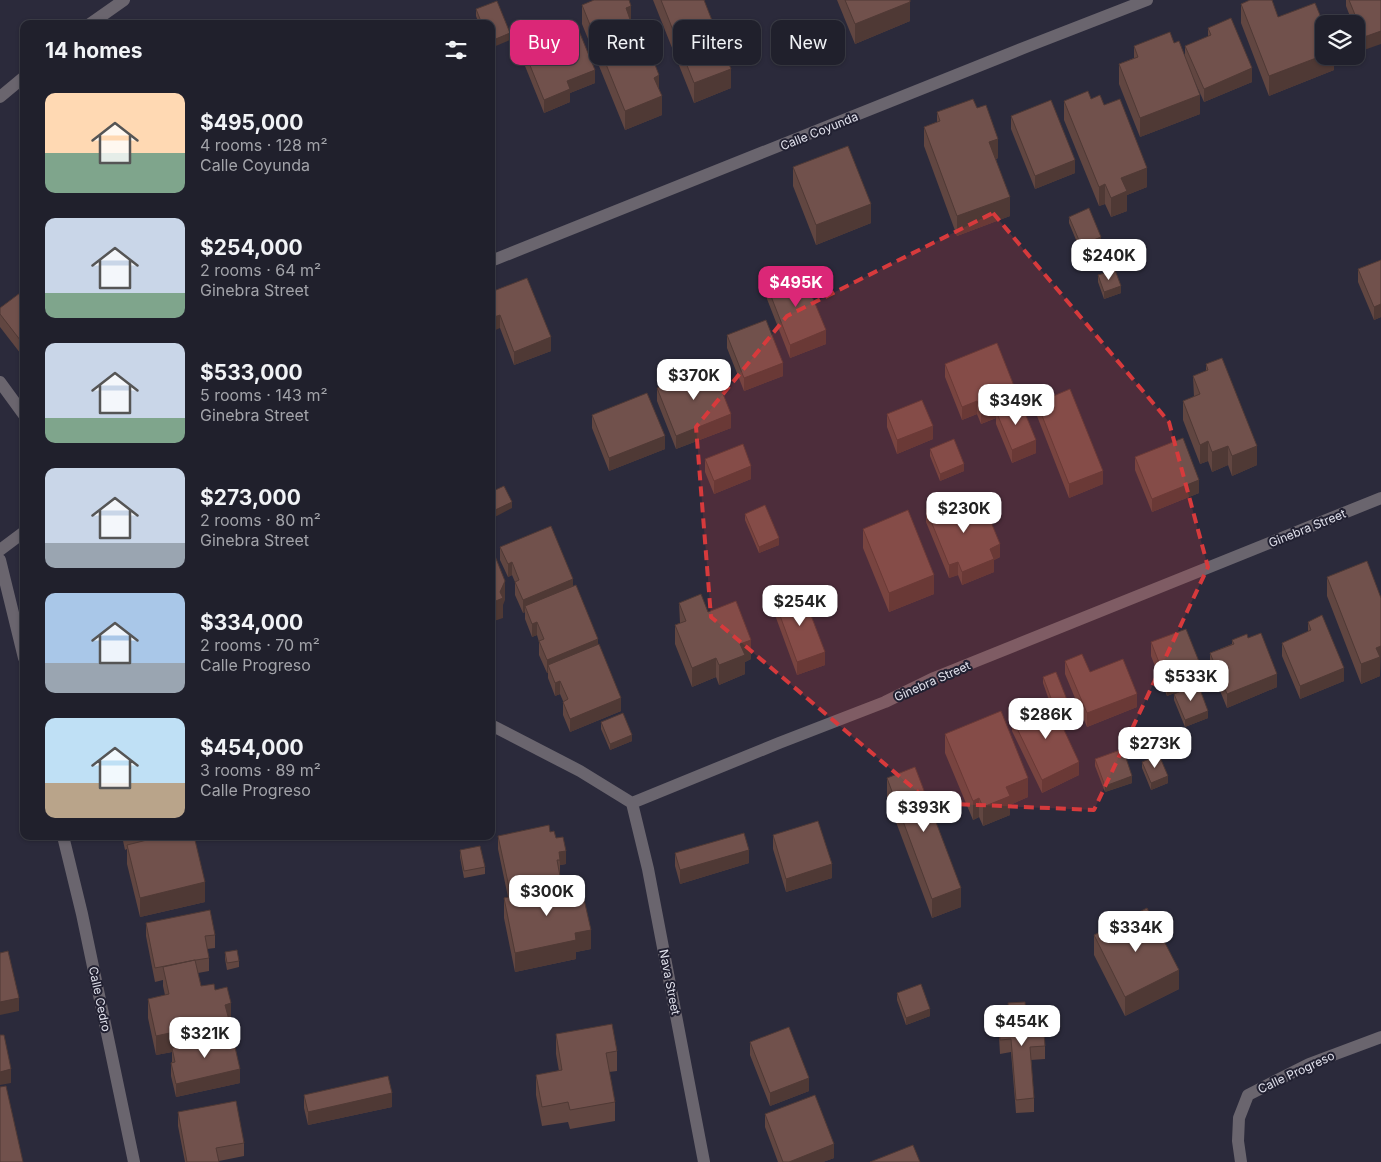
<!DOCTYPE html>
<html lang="en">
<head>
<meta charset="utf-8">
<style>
  :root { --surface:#20202c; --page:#2d2d38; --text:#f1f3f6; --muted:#a2a3a9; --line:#3d3e48; --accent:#db2777 }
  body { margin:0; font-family:Inter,sans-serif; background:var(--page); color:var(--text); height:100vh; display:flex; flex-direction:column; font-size:19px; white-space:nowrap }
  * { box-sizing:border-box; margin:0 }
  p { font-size:16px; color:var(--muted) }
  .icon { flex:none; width:28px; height:28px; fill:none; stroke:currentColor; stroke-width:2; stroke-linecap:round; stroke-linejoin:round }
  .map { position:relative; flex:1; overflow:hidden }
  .panel { position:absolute; left:20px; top:20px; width:475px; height:820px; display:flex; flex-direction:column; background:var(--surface); border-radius:10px; box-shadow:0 1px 4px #0004,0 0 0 1px var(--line) }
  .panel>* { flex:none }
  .banner { position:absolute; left:510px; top:20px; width:475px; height:45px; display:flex; gap:10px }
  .tools { position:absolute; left:1315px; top:15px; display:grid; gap:10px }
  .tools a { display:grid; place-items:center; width:50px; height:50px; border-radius:10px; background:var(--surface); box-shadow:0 1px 4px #0004,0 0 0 1px var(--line); font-size:25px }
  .price { position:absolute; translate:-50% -42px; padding:0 11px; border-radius:10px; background:#fff; color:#222; font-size:16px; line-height:32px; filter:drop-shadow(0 1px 2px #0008) }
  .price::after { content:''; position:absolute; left:50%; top:30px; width:15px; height:11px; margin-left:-8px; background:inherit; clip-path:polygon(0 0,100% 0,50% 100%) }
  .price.active { background:var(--accent); color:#fff }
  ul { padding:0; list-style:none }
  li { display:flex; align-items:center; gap:15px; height:125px; padding:0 25px }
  li span { display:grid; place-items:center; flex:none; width:140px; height:100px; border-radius:10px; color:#555 }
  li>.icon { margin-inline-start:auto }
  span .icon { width:60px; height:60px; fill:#fffc; stroke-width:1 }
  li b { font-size:21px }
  h2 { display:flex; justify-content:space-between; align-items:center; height:60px; padding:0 25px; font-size:21px }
  .tag { padding:0 18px; border-radius:10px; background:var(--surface); box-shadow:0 1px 4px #0004,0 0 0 1px var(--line); font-size:18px; line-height:45px }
  .tag.active { background:var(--accent); color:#fff }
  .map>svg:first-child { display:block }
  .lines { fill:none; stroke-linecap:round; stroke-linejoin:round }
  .minor { stroke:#6a656e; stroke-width:12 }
  .wall { fill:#614641 }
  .shaded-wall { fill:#4f3935 }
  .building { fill:#71514c; stroke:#4f3935 }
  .marked { fill:#d73a3c; fill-opacity:0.2; stroke:#d73a3c; stroke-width:4; stroke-dasharray:10 6; stroke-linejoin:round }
  .labels { text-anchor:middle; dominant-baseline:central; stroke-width:4; stroke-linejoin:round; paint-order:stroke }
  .street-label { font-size:12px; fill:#e1e1ec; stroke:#212031 }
</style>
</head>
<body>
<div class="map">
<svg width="1381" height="1162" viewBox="0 0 1381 1162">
  <rect width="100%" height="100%" fill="#2b2a3b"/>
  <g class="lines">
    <!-- minor -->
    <path class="minor" d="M90,24L124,0
      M0,97L24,77
      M491,261L1026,47L1147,0
      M0,382L24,415
      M0,550L24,532
      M0,560L24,658
      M491,725L580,771L632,803L779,743L885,702L934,678L1381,498
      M632,803L648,869L704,1162
      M63,836L82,914L134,1162
      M1241,1162L1238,1141L1239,1118L1248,1095L1309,1064L1381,1037"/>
  </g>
  <!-- wall -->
  <path class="wall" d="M653,0H704L731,88L694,103Z
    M837,0H910V21L855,44Z
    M1346,0H1381L1364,50L1356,32V24H1353L1346,6Z
    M1241,4L1278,17L1334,56V70L1269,96L1241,23Z
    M582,5L631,21L659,90L662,115L625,130L582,24Z
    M476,9L510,40L491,24H479L476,16Z
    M1208,28L1252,82L1204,102L1191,73L1200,114L1140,137L1119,84V64L1134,58V46L1174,43L1185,58V46L1208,37Z
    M525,53L595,83L570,93V102L544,113L525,66Z
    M1091,99L1104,105L1147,187L1127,195V211L1111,217L1105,204L1099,206L1064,120V101Z
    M977,108L998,158L996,159L1010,216L957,236L924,146V127L937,122V112Z
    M1011,116L1075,173L1035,189L1011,129Z
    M793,167L871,223L816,245L793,186Z
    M1069,217L1101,244L1081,252L1069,223Z
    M1381,260V317L1374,320L1358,282V269Z
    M1098,275L1121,293L1104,299L1098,282Z
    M767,286L826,344L790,358L767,299Z
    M24,290V358L0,327V308Z
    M491,292L551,351L514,365L500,328Z
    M727,335L783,376L744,391L727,348Z
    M945,364L1014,399L1002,404V408L1036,453L1012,463L996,424V418L981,424L977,414L962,420L945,377Z
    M1206,364L1257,465L1232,476L1228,465L1212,472L1208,461L1200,464L1183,420V401L1194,397L1193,376L1206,371Z
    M657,388L731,428L676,449L657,401Z
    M1037,403L1103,484L1069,498L1037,416Z
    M887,414L933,439L897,454L887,427Z
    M592,415L665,449L609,471L592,428Z
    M930,449L964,471L940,481L930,456Z
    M1135,457L1199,493L1152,512L1135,470Z
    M705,459L751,479L714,494L705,472Z
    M926,509L960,515L1000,557L994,560V572L962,585L958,575L949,578L926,522Z
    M745,514L779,545L759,553L745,520Z
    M863,529L934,594L889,612L863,548Z
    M500,547L573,586L598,645L621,711L570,732L563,715V701L560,694L555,696L548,678V673H547L539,655V642L537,635L532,637L525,619V612L523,613L515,595V582L512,575L508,577L500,560Z
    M1327,577L1381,598L1380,676L1361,684L1327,596Z
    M775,602L825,665L797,675L775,615Z
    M679,603L708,612L751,659L745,662V674L719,685L716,677L692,687L675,644V625L680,623Z
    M1308,622L1344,681L1300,699L1282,656V643L1308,632Z
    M1248,638L1277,687L1227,708L1210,666V653L1232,644V640Z
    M1151,642L1202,682L1167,696L1151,656Z
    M1065,661L1090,672L1137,707L1087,727L1065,674Z
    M1043,677L1075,726L1064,730L1079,775L1042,793L1012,731V718L1049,700L1043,683Z
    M1174,694L1208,718L1185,727L1174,700Z
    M601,722L632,741L610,750L601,729Z
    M945,734L1028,797L1010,805V815L983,826L979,817L973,820L945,753Z
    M1095,759L1132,783L1105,792L1095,766Z
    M1142,762L1168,783L1151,790L1142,768Z
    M887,778L961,907L932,918L887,798Z
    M550,832L556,838L566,864L560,865V873H559L560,886L566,890L591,949L576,952V959L515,972L504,918V898L508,897L498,849V836Z
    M773,835L832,878L786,892L773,849Z
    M122,836H194L205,902L140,917L127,864V849L125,850Z
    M460,850L485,867V874L464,878L460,857Z
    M675,853L749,863L680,884L675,866Z
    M146,923L215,935V948L207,949L209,958V971L198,973L201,986L215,990L231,1023H229V1035L240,1083L176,1097L171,1076V1063L172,1062V1052L156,1055L148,1018V999L165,995L163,986V980L155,982L146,936Z
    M1094,935L1179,989L1125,1016L1094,955Z
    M225,952L239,961V967L227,970L225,959Z
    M897,993L930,1016L906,1025L897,1000Z
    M1008,1003L1027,1022L1045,1046V1059L1031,1060L1034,1098V1112L1016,1113L1011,1052L1000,1054L999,1037V1024L1009,1023Z
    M556,1034L617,1051V1071L609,1072L615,1102V1121L570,1129L568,1122L542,1126L536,1095V1075L559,1071L556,1054Z
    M750,1042L809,1091L770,1106L750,1055Z
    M304,1095L392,1107L308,1125L304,1108Z
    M178,1112L244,1143V1156L219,1161V1162H185L178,1126Z
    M765,1114L834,1158L823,1162H778L765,1127Z"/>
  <!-- shaded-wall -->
  <path class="shaded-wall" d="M910,2V21L855,44V24Z
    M631,6V26L626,8Z
    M1381,31V44L1364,50V37Z
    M510,33V40L491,48V41Z
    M645,40V60L640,43Z
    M1324,55V56H1334V70L1269,96V76Z
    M1252,68V82L1204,102V89Z
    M731,69V88L694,103V83Z
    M595,70V83L570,93V102L544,113V100L567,81Z
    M659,75V94L654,78Z
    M1200,95V114L1140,137V118Z
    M662,96V115L625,130V111Z
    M998,139V158L989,161V142Z
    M1075,160V173L1035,189V176Z
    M1147,168V187L1127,195V211L1111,217V198L1121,178Z
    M1105,184V204L1099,206V187Z
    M1010,197V216L957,236V216Z
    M871,204V223L816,245V225Z
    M1101,237V244L1081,252V245Z
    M1121,286V293L1104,299V292Z
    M1381,304V317L1374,320V307Z
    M500,315V328L491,332V318Z
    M826,330V344L790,358V345Z
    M551,337V351L514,365V352Z
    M783,363V376L744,391V378Z
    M1014,386V399L1002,404V415L996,411V418L981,424V411L999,393Z
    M977,401V414L962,420V407Z
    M731,414V428L676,449V436Z
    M933,426V439L897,454V440Z
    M665,436V449L609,471V458Z
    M1036,440V453L1012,463V450Z
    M1208,441V461L1200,464V445Z
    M1228,446V465L1212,472V452Z
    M1257,446V465L1232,476V456Z
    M964,464V471L940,481V474Z
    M751,466V479L714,494V481Z
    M1103,471V484L1069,498V484Z
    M1199,480V493L1152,512V499Z
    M512,502V508L491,519V512Z
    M779,538V545L759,553V547Z
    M1000,544V557L994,560V572L962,585V572L990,549Z
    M512,562V575L508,577V564Z
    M958,562V575L949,578V565Z
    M934,575V594L889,612V593Z
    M573,579V592L525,606V612L523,613V600Z
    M505,581V600L503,605V618L491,622V603L500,592Z
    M537,622V635L532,637V624Z
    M598,639V652L548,665V673H547V660Z
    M751,640V659L745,662V674L719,685V665L740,644Z
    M1381,646L1380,676L1361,684V664L1376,648Z
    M825,652V665L797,675V662Z
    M716,658V677L692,687V668Z
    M1344,668V681L1300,699V686Z
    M1202,669V682L1167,696V683Z
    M1277,674V687L1227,708V694Z
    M560,681V694L555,696V683Z
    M1137,694V707L1087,727V713Z
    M621,698V711L570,732V719Z
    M1208,711V718L1185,727V720Z
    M1075,720V726L1061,731V725Z
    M632,735V741L610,750V744Z
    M1079,762V775L1042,793V780Z
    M1132,776V783L1105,792V786Z
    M1168,776V783L1151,790V783Z
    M1028,778V797L1010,805V815L983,826V807L1006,787Z
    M979,798V817L973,820V801Z
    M749,850V863L680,884V870Z
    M566,851V864L560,865L559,852Z
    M832,864V878L786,892V879Z
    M560,876V890L509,901V887Z
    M205,882V902L140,917V898Z
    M961,888V907L932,918V899Z
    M591,930V949L576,952V959L515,972V953L575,933Z
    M1179,970V989L1125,1016V997Z
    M19,998V1011L0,1015V1002Z
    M231,1003V1023H229V1039L172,1048V1052L156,1055V1036L225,1005Z
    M930,1009V1016L906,1025V1018Z
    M11,1069V1083L0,1085V1072Z
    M240,1069V1083L176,1097V1084Z
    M809,1078V1091L770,1106V1093Z
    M392,1093V1107L308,1125V1112Z
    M834,1144V1158L823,1162H789Z"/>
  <!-- building -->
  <path class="building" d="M594,0H629L631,6L626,8L632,25L638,22L645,40L640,43L647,59L652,57L659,75L654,78L662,96L625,111L582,5Z
    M661,0H704L731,69L694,83Z
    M845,0H910V2L855,24Z
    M1250,0H1272L1278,17L1315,3L1324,25V55L1269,76L1241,4Z
    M1349,0H1381V31L1364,37Z
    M497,1L510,33L491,41V24H482L476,9Z
    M1231,18L1252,68L1204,89L1185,46L1211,35L1208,28Z
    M579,31L595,70L567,81L570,89L544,100L525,53Z
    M1170,32L1174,43L1179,41L1200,95L1140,118L1119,64L1138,57L1134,46Z
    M1088,91L1091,99L1100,95L1104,105L1120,99L1147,168L1121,178L1127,191L1111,198L1105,184L1099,187L1064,101Z
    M973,99L977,108L986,105L998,139L989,142L1010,197L957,216L924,127L940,121L937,112Z
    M1051,100L1075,160L1035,176L1011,116Z
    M848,146L871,204L816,225L793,167Z
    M1089,208L1101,237L1081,245L1069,217Z
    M1381,260V304L1374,307L1358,269Z
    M1115,270L1121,286L1104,292L1098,275Z
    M802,272L826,330L790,345L767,286Z
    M527,278L551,337L514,352L500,315L491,318V292Z
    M24,290V345L0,314V308Z
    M766,320L783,363L744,378L727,335Z
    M997,343L1014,386L999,393L1002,402L981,411L977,401L962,407L945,364Z
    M1222,358L1257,446L1232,456L1228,446L1212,452L1208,441L1200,445L1183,401L1200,394L1193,376L1208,370L1206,364Z
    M712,366L731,414L676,436L657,388Z
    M1070,389L1103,471L1069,484L1037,403Z
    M647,393L665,436L609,458L592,415Z
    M922,400L933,426L897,440L887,414Z
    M1020,401L1036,440L1012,450L996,411Z
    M1183,438L1199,480L1152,499L1135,457Z
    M954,439L964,464L940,474L930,449Z
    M743,444L751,466L714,481L705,459Z
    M504,486L512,502L491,512V492Z
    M953,497L960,515L984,505L1000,544L990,549L994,559L962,572L958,562L949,565L926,509Z
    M765,505L779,538L759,547L745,514Z
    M908,510L934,575L889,593L863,529Z
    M551,526L573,579L523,600L515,582L519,580L512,562L508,564L500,547Z
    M491,551H493L505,581L500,592L503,598L491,603Z
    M1367,561L1381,598V646L1376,648L1380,657L1361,664L1327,577Z
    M576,585L598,639L547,660L539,641L544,639L537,622L532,624L525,606Z
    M802,592L825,652L797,662L775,602Z
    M701,594L708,612L736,601L751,640L740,644L745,655L719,665L716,658L692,668L675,625L686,621L679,603Z
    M1322,615L1344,668L1300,686L1282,643L1311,630L1308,622Z
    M1186,629L1202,669L1167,683L1151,642Z
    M1261,633L1277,674L1227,694L1210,653L1234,644L1232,640L1247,634L1248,638Z
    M599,644L621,698L570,719L563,702L568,699L560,681L555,683L548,665Z
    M1082,654L1090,672L1123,659L1137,694L1087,713L1065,661Z
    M1056,672L1075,720L1062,724L1057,714L1043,677Z
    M1198,684L1208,711L1185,720L1174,694Z
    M1050,700L1079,762L1042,780L1012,718Z
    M1001,711L1028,778L1006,787L1010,796L983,807L979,798L973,801L945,734Z
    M623,713L632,735L610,744L601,722Z
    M1123,749L1132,776L1105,786L1095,759Z
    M1159,755L1168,776L1151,783L1142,762Z
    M915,767L961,888L932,899L887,778Z
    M818,821L832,864L786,879L773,835Z
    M549,825L550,832L554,831L556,838L563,837L566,851L559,852L560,860H557L560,876L509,887L498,836Z
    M744,833L749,850L680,870L675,853Z
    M163,836H194L205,882L140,898L127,845Z
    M480,846L485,867L464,871L460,850Z
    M565,885L566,890L581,886L591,930L575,933L576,940L515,953L504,898Z
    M1147,908L1179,970L1125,997L1094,935Z
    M210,910L215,935L205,936L209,958L196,960H195L155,968L146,923Z
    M237,950L239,961L227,963L225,952Z
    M8,951L19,998L0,1002V953Z
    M195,960L201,986L214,984L215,990L227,987L231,1003L225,1005L229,1020L156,1036L148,999L169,994L163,967Z
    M921,984L930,1009L906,1018L897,993Z
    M1025,1002L1027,1022L1043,1021L1045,1046L1030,1047L1034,1098L1016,1100L1011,1039L1000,1040L999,1024L1010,1023L1008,1003Z
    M612,1024L617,1051L606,1053L615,1102L570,1110L568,1102L542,1107L536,1075L562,1070L556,1034Z
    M789,1027L809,1078L770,1093L750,1042Z
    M232,1034L240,1069L176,1084L171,1063L175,1062L172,1048Z
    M0,1035H4L11,1069L0,1072Z
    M388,1076L392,1093L308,1112L304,1095Z
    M6,1086L23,1162H0V1087Z
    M815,1095L834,1144L789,1162H783L765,1114Z
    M236,1101L244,1143L216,1148L219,1162H187L178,1112Z
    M913,1145L920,1162H870Z"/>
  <!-- marked area -->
  <path class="marked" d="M993,213L1169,422L1208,567L1094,810L931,803L711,617L696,427L787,316Z"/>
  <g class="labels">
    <!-- street labels -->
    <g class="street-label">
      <text transform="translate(819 131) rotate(-22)">Calle Coyunda</text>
      <text transform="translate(1307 528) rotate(-22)">Ginebra Street</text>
      <text transform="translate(932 681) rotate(-24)">Ginebra Street</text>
      <text transform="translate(670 982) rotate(79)">Nava Street</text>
      <text transform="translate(100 999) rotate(78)">Calle Cedro</text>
      <text transform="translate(1296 1072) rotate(-25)">Calle Progreso</text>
    </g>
  </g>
</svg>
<div class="tools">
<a><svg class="icon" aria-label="layers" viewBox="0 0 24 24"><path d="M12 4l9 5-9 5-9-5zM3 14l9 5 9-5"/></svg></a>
</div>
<b class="price" style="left:1109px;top:281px">$240K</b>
<b class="price active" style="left:796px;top:308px">$495K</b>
<b class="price" style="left:694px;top:401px">$370K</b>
<b class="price" style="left:1016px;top:426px">$349K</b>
<b class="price" style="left:964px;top:534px">$230K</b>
<b class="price" style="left:800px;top:627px">$254K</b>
<b class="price" style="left:1191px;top:702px">$533K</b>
<b class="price" style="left:1046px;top:740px">$286K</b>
<b class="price" style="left:1155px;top:769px">$273K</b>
<b class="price" style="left:924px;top:833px">$393K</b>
<b class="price" style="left:547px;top:917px">$300K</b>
<b class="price" style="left:1136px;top:953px">$334K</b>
<b class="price" style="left:1022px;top:1047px">$454K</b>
<b class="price" style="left:205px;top:1059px">$321K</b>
<div class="banner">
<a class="tag active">Buy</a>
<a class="tag">Rent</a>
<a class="tag">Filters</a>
<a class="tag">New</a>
</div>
<section class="panel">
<h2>14 homes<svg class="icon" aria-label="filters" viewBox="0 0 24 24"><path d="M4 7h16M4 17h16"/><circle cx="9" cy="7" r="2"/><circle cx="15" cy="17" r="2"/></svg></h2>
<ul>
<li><span style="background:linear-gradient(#ffd9b3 60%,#7fa58c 0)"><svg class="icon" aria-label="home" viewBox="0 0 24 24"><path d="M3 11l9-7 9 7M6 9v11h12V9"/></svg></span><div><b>$495,000</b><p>4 rooms · 128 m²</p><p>Calle Coyunda</p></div></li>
<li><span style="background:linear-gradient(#c9d6e8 75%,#7fa58c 0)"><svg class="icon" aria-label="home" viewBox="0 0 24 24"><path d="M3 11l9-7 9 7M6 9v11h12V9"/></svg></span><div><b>$254,000</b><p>2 rooms · 64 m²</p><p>Ginebra Street</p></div></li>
<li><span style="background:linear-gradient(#c9d6e8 75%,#7fa58c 0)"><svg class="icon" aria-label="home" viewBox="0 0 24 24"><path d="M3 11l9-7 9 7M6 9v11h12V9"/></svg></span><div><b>$533,000</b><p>5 rooms · 143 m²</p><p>Ginebra Street</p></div></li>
<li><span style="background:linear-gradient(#c9d6e8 75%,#9aa5b1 0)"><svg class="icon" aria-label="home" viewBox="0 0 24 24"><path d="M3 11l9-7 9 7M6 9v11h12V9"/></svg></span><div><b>$273,000</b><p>2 rooms · 80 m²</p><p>Ginebra Street</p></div></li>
<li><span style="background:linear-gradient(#a9c7e8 70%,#9aa5b1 0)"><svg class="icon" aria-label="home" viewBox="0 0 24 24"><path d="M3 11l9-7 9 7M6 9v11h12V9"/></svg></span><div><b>$334,000</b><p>2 rooms · 70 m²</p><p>Calle Progreso</p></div></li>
<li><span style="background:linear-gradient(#bfe0f5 65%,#b9a48a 0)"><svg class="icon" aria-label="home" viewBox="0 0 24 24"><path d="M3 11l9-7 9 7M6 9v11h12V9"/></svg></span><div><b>$454,000</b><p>3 rooms · 89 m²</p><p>Calle Progreso</p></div></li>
</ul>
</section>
</div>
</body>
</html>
